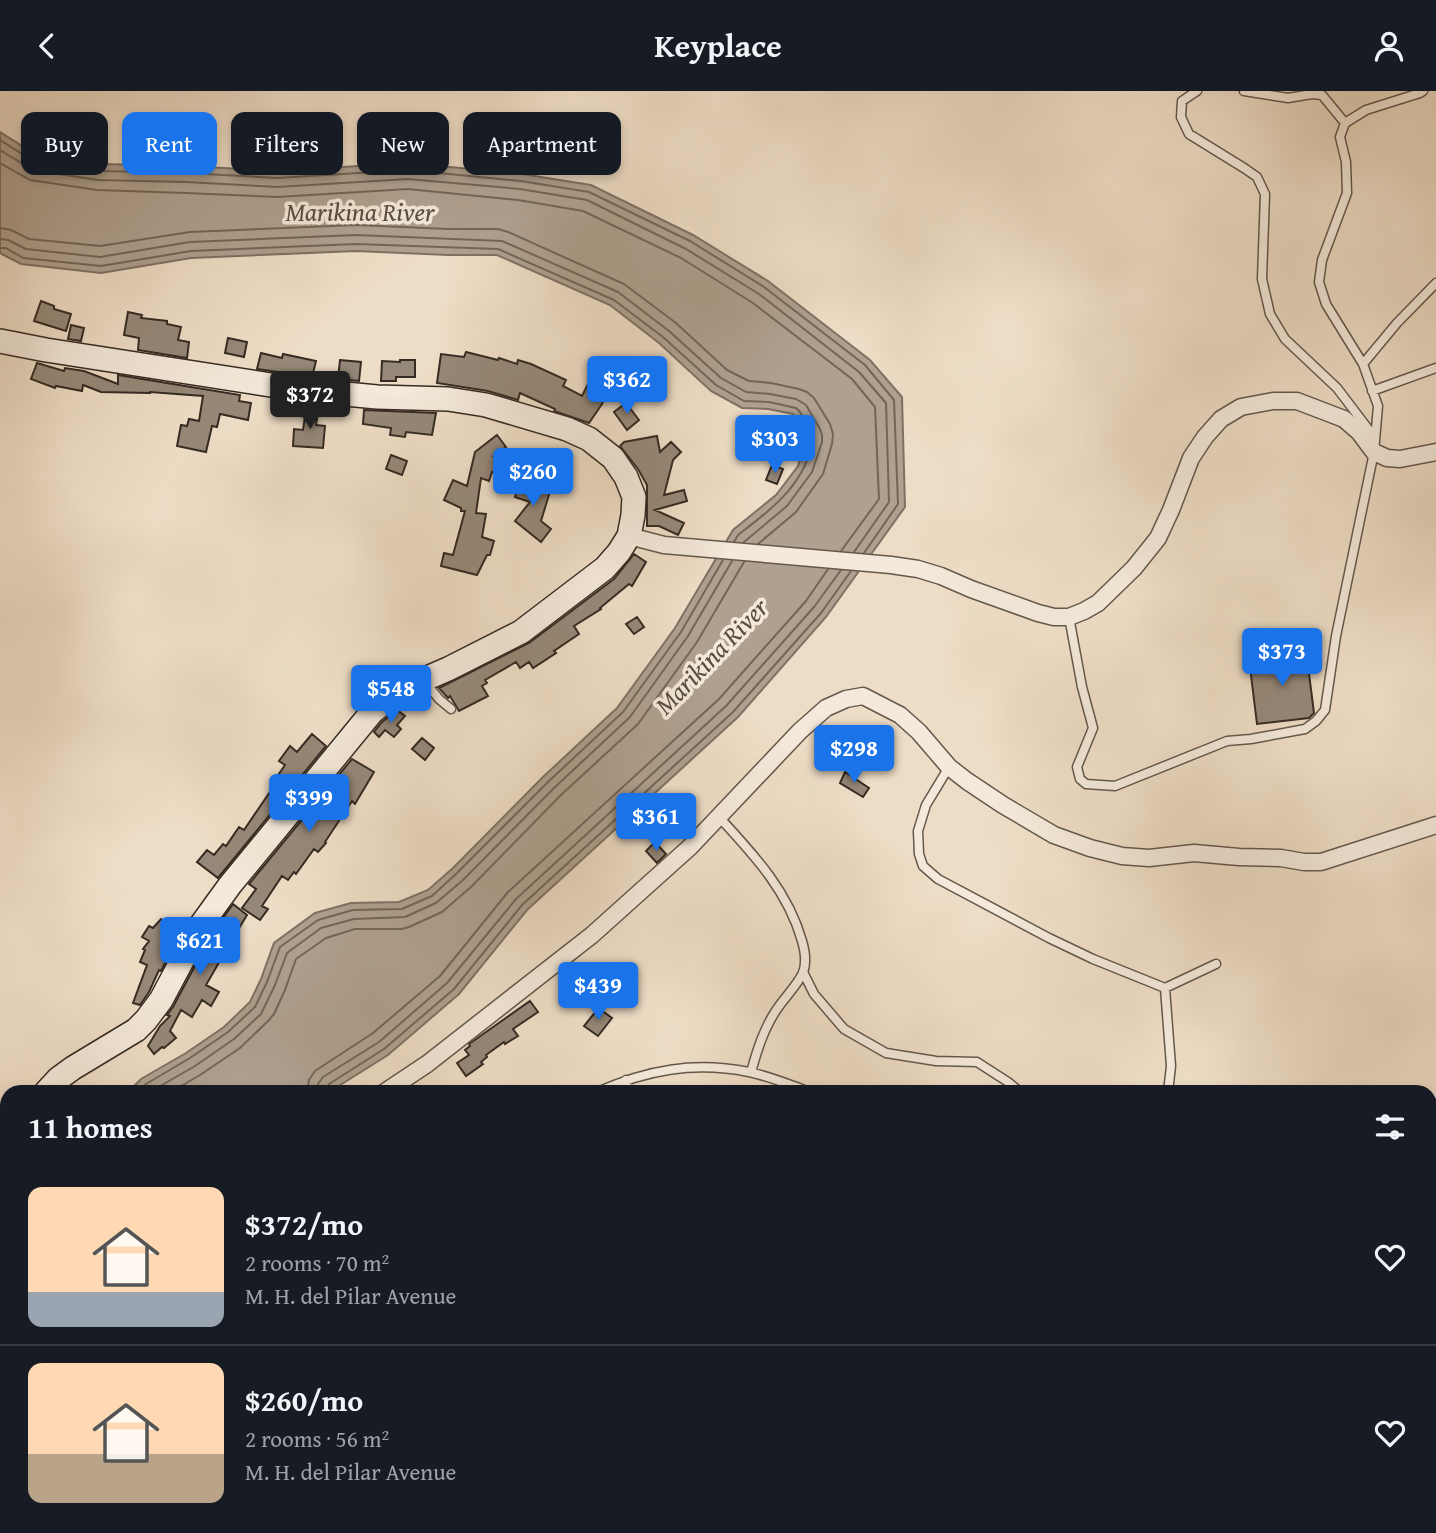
<!DOCTYPE html>
<html lang="en">
<head>
<meta charset="utf-8">
<style>
  :root { --surface:#171b24; --page:#242831; --text:#f1f3f6; --muted:#9ea1a6; --line:#363941; --accent:#1a73e8 }
  body { margin:0; font-family:"Gentium Book Plus",serif; background:var(--page); color:var(--text); height:100vh; display:flex; flex-direction:column; font-size:26px; white-space:nowrap }
  * { box-sizing:border-box; margin:0 }
  p { font-size:23px; color:var(--muted) }
  .icon { flex:none; width:38px; height:38px; fill:none; stroke:currentColor; stroke-width:2; stroke-linecap:round; stroke-linejoin:round }
  .map { position:relative; flex:1; overflow:hidden }
  .side { position:absolute; left:0px; top:994px; width:1437px; height:448px; display:flex; flex-direction:column; background:var(--surface); border-radius:21px 21px 0 0; box-shadow:0 4px 10px #0003 }
  .side>* { flex:none }
  .guide { position:absolute; left:21px; top:21px; width:700px; height:63px; display:flex; gap:14px }
  .price { position:absolute; translate:-50% -60px; padding:0 16px; border-radius:7px; background:var(--accent); color:#fff; font-size:23px; line-height:46px; filter:drop-shadow(0 2px 4px #0008) }
  .price::after { content:''; position:absolute; left:50%; top:42px; width:21px; height:16px; margin-left:-10px; background:inherit; clip-path:polygon(0 0,100% 0,50% 100%) }
  .price.on { background:#222; color:#fff }
  ul { padding:0; list-style:none }
  li { display:flex; align-items:center; gap:21px; height:175px; padding:0 28px }
  li+li { border-top:2px solid var(--line) }
  li span { display:grid; place-items:center; flex:none; width:196px; height:140px; border-radius:14px; color:#555 }
  li>.icon { margin-inline-start:auto }
  span .icon { width:84px; height:84px; fill:#fffc; stroke-width:1 }
  li b { font-size:30px }
  h2 { display:flex; justify-content:space-between; align-items:center; height:84px; padding:0 28px; font-size:30px }
  .pill { padding:0 24px; border-radius:14px; background:var(--surface); box-shadow:0 4px 10px #0003; font-size:24px; line-height:63px }
  .pill.on { background:var(--accent); color:#fff }
  header { display:flex; justify-content:space-between; align-items:center; height:91px; padding:0 28px; background:var(--surface); font-size:32px; font-weight:700 }
  .map>svg:first-child { display:block }
  .water { fill:#afa08f; stroke:#7f7164; stroke-width:2 }
  .lines { fill:none; stroke-linecap:round; stroke-linejoin:round }
  .shore { stroke:#726659; stroke-width:2 }
  .stream { stroke:#7f7164; stroke-width:4.5 }
  .building { fill:#968878; stroke:#362b23; stroke-width:2 }
  .lane-casing { stroke:#64584c; stroke-width:11 }
  .street-casing { stroke:#64584c; stroke-width:19 }
  .secondary-casing { stroke:#362b23; stroke-width:26 }
  .lane { stroke:#f4e9da; stroke-width:8 }
  .street { stroke:#f4e9da; stroke-width:16 }
  .secondary { stroke:#f4e9da; stroke-width:23 }
  .labels { text-anchor:middle; dominant-baseline:central; stroke-width:7; stroke-linejoin:round; paint-order:stroke }
  .water-label { font-size:26px; font-style:italic; fill:#5a4e43; stroke:#f4e9da }
</style>
</head>
<body>
<header><svg class="icon" aria-label="back" viewBox="0 0 24 24"><path d="M15 5l-7 7 7 7"/></svg>Keyplace<svg class="icon" aria-label="person" viewBox="0 0 24 24"><circle cx="12" cy="8" r="4"/><path d="M4 21q1-7 8-7t8 7"/></svg></header>
<div class="map">
<svg width="1436" height="1442" viewBox="0 0 1436 1442">
  <rect width="100%" height="100%" fill="#eeddc6"/>
  <filter id="stains"><feTurbulence type="fractalNoise" baseFrequency=".00286" numOctaves="4"/><feColorMatrix values="0 0 0 0 .2 0 0 0 0 .09 0 0 0 0 .02 0 0 0 .5 -.17"/></filter>
  <radialGradient id="worn" r=".72"><stop offset=".6" stop-color="#630" stop-opacity="0"/><stop offset="1" stop-color="#630" stop-opacity=".3"/></radialGradient>
  <!-- water -->
  <path class="water" d="M0,41L37,64L99,73L187,75L277,80L408,72L522,83L591,94L693,144L768,190L870,269L902,306L905,416L826,526L738,626L527,819L459,903L388,964L329,1001H128L141,988L186,962L224,936L250,911L261,888L274,852L315,822L351,812L399,811L428,799L453,777L543,686L617,617L675,537L733,439L776,404L798,375L807,346L793,323L768,318L742,317L711,300L659,252L610,214L497,164H448L356,160L191,167L101,182L21,173L0,162Z
    M278,1435H347L342,1442H288Z
    M378,1435H494L505,1442H373Z"/>
  <g class="lines">
    <!-- shore -->
    <path class="shore" d="M0,49L35,71L98,80L187,82L277,87L408,79L521,90L589,101L690,150L764,196L865,274L894,309L898,413L864,462
      M0,59L33,79L98,89L186,91L277,96L408,88L520,98L587,109L686,158L759,203L859,281L886,312L889,411L854,461
      M0,72L30,89L97,99L186,102L277,106L408,98L518,109L583,120L681,167L753,212L852,288L875,316L879,408L841,460
      M0,137L11,139L29,148L100,155L190,141L356,134L449,138H498L508,141L624,193L676,232L727,279L749,290L771,292L799,298L807,301L814,307L830,333L833,343L832,353L823,383L796,421L758,453
      M0,148L8,149L26,158L100,166L190,151L356,144L502,150L618,201L669,240L721,287L746,301L770,303L796,308L806,314L820,338L822,344V351L812,381L787,415L744,451
      M0,157H6L23,167L101,175L191,160L356,153L498,158L614,209L663,246L716,294L744,310L769,311L796,317L800,321L814,345C806,393 774,416 738,444L734,451
      M138,1001L146,993L190,967L228,941L255,916L267,891L280,856L318,829L353,819L402,818L432,805L457,782L548,691L623,621L681,541L723,469
      M150,1001L195,975L234,948L261,923L275,894L287,862L321,837L354,828L405,826L436,812L463,789L554,697L630,626L688,545L732,470
      M171,1001L200,984L240,957L268,930L274,923L285,899L296,868L326,847L355,838H401L409,836L442,821L471,796L561,704L638,633L697,551L744,471
      M307,1001L309,989L315,980L373,942L440,885L508,801L719,608L806,510L828,478
      M317,1001L318,993L323,986L379,951L447,892L516,808L726,615L814,516L841,479
      M326,1001L329,993L384,958L454,898L522,814L733,621L821,522L851,480"/>
    <!-- stream -->
    <path class="stream" d="M0,1440L12,1435"/>
  </g>
  <!-- building -->
  <path class="building" d="M41,210L54,215V218L71,223L66,240L34,230Z
    M128,221L142,224L141,227L167,230V233L181,236L178,249L189,251L187,267L138,259L139,247L124,244Z
    M71,234L84,237L81,250L68,248Z
    M228,247L247,251L244,266L225,262Z
    M466,261L498,269L499,267L517,273L518,269L531,273L566,289L563,295L582,305L590,289L609,298L602,313L589,332L554,320L555,318L520,302L518,309L488,300L437,292L441,263L464,266Z
    M261,262L282,267L283,263L316,270L312,286L292,281V283L257,278Z
    M340,269L361,271L359,290L338,288Z
    M400,269H415V286H396V290H381L382,270L400,271Z
    M37,272L64,280L65,277L84,280L118,293V284L240,304L239,310L251,312L248,329L220,323L217,336L212,335L206,361L177,355L181,334L187,335L189,328L199,330L203,305L150,301V302L101,301L83,294L82,300L56,295L55,297L31,288Z
    M626,312L639,329L627,339L614,321Z
    M307,313L319,315L316,334L325,335L323,357L293,355L294,338L303,339Z
    M364,319L436,322L432,344L406,341L405,346L390,344L391,337L363,333Z
    M497,344L506,356L494,365L520,371L516,387L492,381L489,390L481,387L476,422L486,423L482,446L494,450L490,464H487L477,484L441,475L444,462L453,464L465,420H461V417L444,409L453,389L467,395L475,361Z
    M657,345L660,361L671,351L681,361L673,369L664,404L684,399L687,410L655,419L684,432L678,444L659,435H647V394L638,378L620,355L624,351Z
    M391,364L407,370L402,384L386,378Z
    M772,374L783,378L777,393L766,389Z
    M521,387L551,397L541,430L551,438L541,451L515,430L530,411L515,406Z
    M634,463L646,471L632,495L629,493L600,517L601,518L574,535L579,543L554,560L556,562L533,577L529,571L520,577L516,571L485,589L487,592L482,595L488,605L459,620L450,605L448,607L439,597L529,552L614,488Z
    M637,526L644,536L634,543L626,533Z
    M1289,550L1292,569L1307,567L1314,622L1309,627L1257,633L1250,576L1277,573L1274,552Z
    M397,619L405,625L397,634L401,638L394,646L385,639L379,646L374,641L382,631Z
    M312,643L326,655L218,787L197,771L207,759L214,764L223,753L226,755L239,736L244,739L276,692L274,690L285,674L279,670L290,655L297,661Z
    M422,647L434,657L425,669L412,658Z
    M352,668L374,681L355,713L352,710L325,751L326,752L318,761L314,758L296,783L294,781L288,789L282,785L262,815L268,818L260,829L242,817L256,798L249,793Z
    M845,681L869,697L863,706L840,692Z
    M655,751L666,763L657,772L646,760Z
    M233,813L247,824L233,847L231,846L219,867L221,868L206,894L219,901L211,915L202,909L192,926L181,919L170,940L176,947L164,957L162,956L154,963L148,955L160,935L170,925L167,924L173,916L213,841Z
    M161,828L180,843L161,880L159,879L149,901L140,914L133,912L147,874L140,871L145,859L143,858L149,850L142,846L149,835L153,837Z
    M626,884L634,892L620,908L612,901Z
    M530,910L538,921L513,938L518,945L505,953L504,951L486,964L487,966L481,971L483,973L466,985L457,972L469,964L465,959L470,955L469,953Z
    M597,919H601L612,927L598,945L584,935Z"/>
  <g class="lines">
    <defs>
      <path id="lane" d="M1197,0L1182,10L1181,26L1189,43L1244,77L1257,86L1265,103L1262,188L1270,223L1285,248L1337,297L1375,347
        M1244,0L1288,7L1312,3L1322,4L1345,32
        M1363,273L1397,232L1436,192
        M1372,300L1436,277
        M1069,526L1082,596L1093,637L1077,676L1080,688L1086,693L1115,695L1227,650L1251,648L1305,638L1316,630L1325,619L1336,545L1374,361L1378,315L1363,273L1326,213L1319,191L1322,169L1347,102L1346,71L1340,46L1345,32L1366,19L1420,2L1423,0
        M425,591L439,608L451,618
        M949,676L926,714L918,740L919,763L923,775L938,788L1049,847L1093,868L1165,897L1216,873
        M719,726C754,764 788,800 802,850C805,860 807,871 803,882C796,896 783,908 775,921C763,940 757,960 751,981
        M803,881L814,903L844,938L886,962L936,970L977,971L1008,991L1020,1001
        M1165,897L1171,975L1168,1001
        M626,989L629,1001
        M597,1001C647,979 694,970 749,981C769,985 790,994 810,1001
        M575,1435L585,1442
        M655,1435L660,1442
        M1101,1435L1103,1442
        M1185,1442L1190,1435"/>
      <path id="street" d="M629,445L664,454L891,474L918,478L941,485L971,498L1038,522L1054,526H1069L1084,520L1098,512L1134,477L1158,447L1171,419L1191,367L1205,346L1221,328L1241,316L1273,310H1297L1344,328L1359,341L1374,361L1387,367L1400,368L1436,361
        M385,1001L427,973L592,844L690,756L800,640L826,617L846,608L863,605L900,624L919,641L949,676L967,690L1003,714L1054,744L1090,757L1122,765L1149,767L1194,762L1239,766L1281,767L1304,771H1321L1436,734
        M233,1435L248,1442
        M358,1442L363,1435"/>
      <path id="secondary" d="M0,250L46,259L303,299L377,306L448,308L486,314L567,338L589,348L613,367L626,386L634,406L633,424L629,445L619,461L605,477L521,541L448,578L411,594L388,608L372,621L230,794L201,834L161,909L146,929L136,939L73,977L58,988L46,1001
        M0,1146L4,1114L7,1100
        M0,1174L1,1193L7,1220
        M111,1435L117,1442"/>
    </defs>
    <!-- lane casing -->
    <use href="#lane" class="lane-casing"/>
    <!-- street casing -->
    <use href="#street" class="street-casing"/>
    <!-- secondary casing -->
    <use href="#secondary" class="secondary-casing"/>
    <!-- lane -->
    <use href="#lane" class="lane"/>
    <!-- street -->
    <use href="#street" class="street"/>
    <!-- secondary -->
    <use href="#secondary" class="secondary"/>
  </g>
  <g class="labels">
    <!-- water labels -->
    <g class="water-label">
      <text x="360" y="120">Marikina River</text>
      <text transform="translate(711 565) rotate(-46)">Marikina River</text>
    </g>
  </g>
  <rect width="100%" height="100%" filter="url(#stains)"/>
  <rect width="100%" height="100%" fill="url(#worn)"/>
</svg>
<b class="price" style="left:627px;top:325px">$362</b>
<b class="price on" style="left:310px;top:340px">$372</b>
<b class="price" style="left:775px;top:384px">$303</b>
<b class="price" style="left:533px;top:417px">$260</b>
<b class="price" style="left:1282px;top:597px">$373</b>
<b class="price" style="left:391px;top:634px">$548</b>
<b class="price" style="left:854px;top:694px">$298</b>
<b class="price" style="left:309px;top:743px">$399</b>
<b class="price" style="left:656px;top:762px">$361</b>
<b class="price" style="left:200px;top:886px">$621</b>
<b class="price" style="left:598px;top:931px">$439</b>
<div class="guide">
<a class="pill">Buy</a>
<a class="pill on">Rent</a>
<a class="pill">Filters</a>
<a class="pill">New</a>
<a class="pill">Apartment</a>
</div>
<section class="side">
<h2>11 homes<svg class="icon" aria-label="filters" viewBox="0 0 24 24"><path d="M4 7h16M4 17h16"/><circle cx="9" cy="7" r="2"/><circle cx="15" cy="17" r="2"/></svg></h2>
<ul>
<li><span style="background:linear-gradient(#ffd9b3 75%,#9aa5b1 0)"><svg class="icon" aria-label="home" viewBox="0 0 24 24"><path d="M3 11l9-7 9 7M6 9v11h12V9"/></svg></span><div><b>$372/mo</b><p>2 rooms · 70 m²</p><p>M. H. del Pilar Avenue</p></div><svg class="icon" aria-label="heart" viewBox="0 0 24 24"><path d="M12 20l-8-8c-3-5 5-10 8-4 3-6 11-1 8 4z"/></svg></li>
<li><span style="background:linear-gradient(#ffd9b3 65%,#b9a48a 0)"><svg class="icon" aria-label="home" viewBox="0 0 24 24"><path d="M3 11l9-7 9 7M6 9v11h12V9"/></svg></span><div><b>$260/mo</b><p>2 rooms · 56 m²</p><p>M. H. del Pilar Avenue</p></div><svg class="icon" aria-label="heart" viewBox="0 0 24 24"><path d="M12 20l-8-8c-3-5 5-10 8-4 3-6 11-1 8 4z"/></svg></li>
</ul>
</section>
</div>
</body>
</html>
